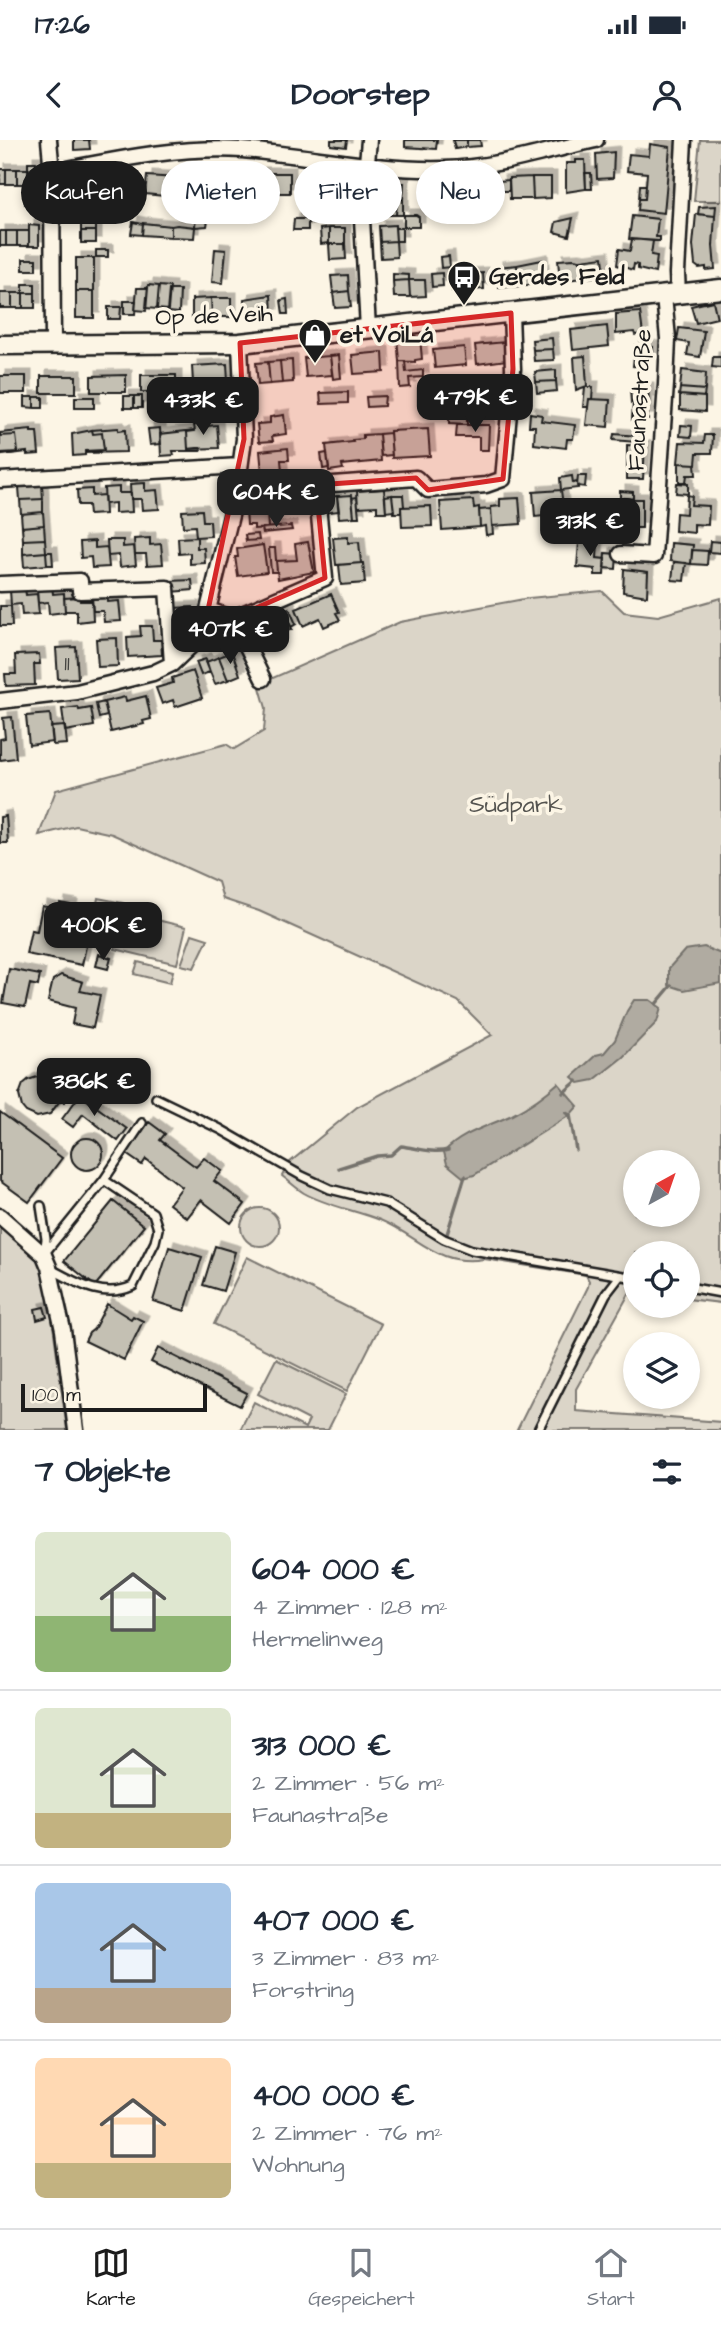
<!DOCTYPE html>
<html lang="de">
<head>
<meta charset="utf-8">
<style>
  :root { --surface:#fff; --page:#f2f2f3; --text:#1f2937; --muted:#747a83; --line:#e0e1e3; --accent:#1c1c1c }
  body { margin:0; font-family:"Architects Daughter",sans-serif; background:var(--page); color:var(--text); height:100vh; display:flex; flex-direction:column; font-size:26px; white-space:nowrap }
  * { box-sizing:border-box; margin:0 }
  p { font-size:23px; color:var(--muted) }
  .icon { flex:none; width:38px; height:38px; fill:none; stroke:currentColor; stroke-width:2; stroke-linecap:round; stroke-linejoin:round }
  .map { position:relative; height:1290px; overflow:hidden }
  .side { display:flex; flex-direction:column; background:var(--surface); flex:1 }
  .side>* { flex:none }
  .top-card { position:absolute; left:21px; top:21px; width:679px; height:63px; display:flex; gap:14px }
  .needle { width:46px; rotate:40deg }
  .controls { position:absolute; left:623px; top:1010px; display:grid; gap:14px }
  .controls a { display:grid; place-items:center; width:77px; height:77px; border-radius:50%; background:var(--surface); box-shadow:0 4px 10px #0003; font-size:35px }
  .scale { position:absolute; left:21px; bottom:18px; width:186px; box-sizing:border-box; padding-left:7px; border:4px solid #1c1c1c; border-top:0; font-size:19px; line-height:24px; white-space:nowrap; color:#1c1c1c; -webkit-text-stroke:5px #fcf5e5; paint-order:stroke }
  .price { position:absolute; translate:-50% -60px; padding:0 16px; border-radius:14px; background:var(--accent); color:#fff; font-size:23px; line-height:46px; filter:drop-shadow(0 2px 4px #0008) }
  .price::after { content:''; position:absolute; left:50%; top:42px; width:21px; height:16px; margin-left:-10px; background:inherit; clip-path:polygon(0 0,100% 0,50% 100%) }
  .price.selected { background:#222; color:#fff }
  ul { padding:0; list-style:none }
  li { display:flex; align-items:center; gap:21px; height:175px; padding:0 35px }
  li+li { border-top:2px solid var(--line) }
  li span { display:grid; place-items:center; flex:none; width:196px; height:140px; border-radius:10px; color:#555 }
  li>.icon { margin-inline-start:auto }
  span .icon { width:84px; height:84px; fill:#fffc; stroke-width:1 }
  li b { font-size:30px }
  h2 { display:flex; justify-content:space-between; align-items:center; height:84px; padding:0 35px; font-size:30px }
  .chip { padding:0 24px; border-radius:32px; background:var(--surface); box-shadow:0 4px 10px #0003; font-size:24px; line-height:63px }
  .chip.selected { background:var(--accent); color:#fff }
  .status { display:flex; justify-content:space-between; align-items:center; height:49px; padding:0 35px; background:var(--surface); direction:ltr }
  .status svg { height:19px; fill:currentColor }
  header { display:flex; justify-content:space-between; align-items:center; height:91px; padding:0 35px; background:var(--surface); font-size:32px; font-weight:700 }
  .menu { display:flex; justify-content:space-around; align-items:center; height:98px; border-top:2px solid var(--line); background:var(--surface); font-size:19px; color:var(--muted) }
  .menu a { display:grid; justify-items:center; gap:4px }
  .menu .selected { color:var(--accent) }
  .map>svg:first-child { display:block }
  .green { fill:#dbd5c8; stroke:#7c7872; stroke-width:2; fill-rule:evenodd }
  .water { fill:#b0aba1; stroke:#75726c; stroke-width:2 }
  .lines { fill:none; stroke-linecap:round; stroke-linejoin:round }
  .stream { stroke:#75726c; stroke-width:3.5 }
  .building { fill:#c4c0b3; stroke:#1c1c1c; stroke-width:2; filter:url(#shadow) }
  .service-casing { stroke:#1c1c1c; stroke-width:12 }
  .minor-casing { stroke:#1c1c1c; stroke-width:19 }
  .tertiary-casing { stroke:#1c1c1c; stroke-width:23 }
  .service { stroke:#fcf5e5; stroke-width:7 }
  .minor { stroke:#fcf5e5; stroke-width:14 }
  .tertiary { stroke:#fcf5e5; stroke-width:18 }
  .marked { fill:#d62828; fill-opacity:0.2; stroke:#d62828; stroke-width:5; stroke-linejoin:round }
  .labels { text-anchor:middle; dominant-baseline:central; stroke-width:7; stroke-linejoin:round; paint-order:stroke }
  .number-label { font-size:21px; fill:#464542 }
  .poi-label { font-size:24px; font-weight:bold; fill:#1c1c1c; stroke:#fcf5e5; text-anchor:start }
  .street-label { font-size:24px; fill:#1c1c1c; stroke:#fcf5e5 }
  .park-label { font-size:24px; fill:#555450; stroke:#fcf5e5 }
</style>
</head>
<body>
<div class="status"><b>17:26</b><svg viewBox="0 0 49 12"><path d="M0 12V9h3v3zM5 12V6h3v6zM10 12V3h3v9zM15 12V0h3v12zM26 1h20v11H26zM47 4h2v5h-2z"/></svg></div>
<header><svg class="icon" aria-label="back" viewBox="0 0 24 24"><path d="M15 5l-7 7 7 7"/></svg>Doorstep<svg class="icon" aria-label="person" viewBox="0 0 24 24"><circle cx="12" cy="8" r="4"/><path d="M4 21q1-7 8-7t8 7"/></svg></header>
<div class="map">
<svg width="721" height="1290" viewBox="0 0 721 1290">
  <defs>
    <filter id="shadow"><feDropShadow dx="5.5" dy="-5.5" stdDeviation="0" flood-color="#0004"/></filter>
  </defs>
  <rect width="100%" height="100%" fill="#fcf5e5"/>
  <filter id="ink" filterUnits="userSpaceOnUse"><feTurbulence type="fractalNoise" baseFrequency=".0143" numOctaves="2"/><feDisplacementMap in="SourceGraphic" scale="14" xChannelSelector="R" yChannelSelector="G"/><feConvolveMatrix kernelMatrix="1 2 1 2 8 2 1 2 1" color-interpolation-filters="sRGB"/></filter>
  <g filter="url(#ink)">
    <!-- green -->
    <path class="green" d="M700,0H721V61H694Z
      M602,451L624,472L658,476L721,458V1163L688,1159V1113H635V1152H630L576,1249V1271L721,1282V1290H517L588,1147L589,1141L586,1135L484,1119C437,1127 419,1096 380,1080C355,1070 327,1066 304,1053C296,1048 289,1041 282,1036L289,1023L357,967L492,895L458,861L259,771L223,759L218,742L112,694L76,686L39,695L56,650L226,604L234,609L264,591L266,568L259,544L400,482L529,458ZM635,1022H688V1074H635Z
      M98,758L123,763L117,793L92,788Z
      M124,772L186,787L177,824L115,809Z
      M192,794L208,799L194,828L181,825Z
      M138,822L173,831L170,843L134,834Z
      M241 1087a19 19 0 1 1 38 0a19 19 0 1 1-38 0Z
      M0,1083L36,1111L47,1140L67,1290H0Z
      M247,1117L381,1184L347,1251L214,1184Z
      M276,1219L346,1254L328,1290H240L254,1262L305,1288L309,1280L258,1254Z"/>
    <!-- water -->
    <path class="water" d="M704,807L721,814V843L684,850L669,845V828L685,810Z
      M634,860H650L661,868L657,882L623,917L594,940L579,943L572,937L596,915L604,913L615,900L627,871Z
      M558,943L578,966L570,975L474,1035L464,1038L447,1024L444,1012C461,993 489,986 512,975C529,966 544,956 558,943Z"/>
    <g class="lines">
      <!-- stream -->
      <path class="stream" d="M656,864L671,846
        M563,953L577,941
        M566,973L570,975L576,1010
        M339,1028L377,1016L391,1015L401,1006C417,1008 433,1014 448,1010
        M447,1094L465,1036"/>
    </g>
    <!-- building -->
    <path class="building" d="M74,0H89L90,9L74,10Z
      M331,0H347L346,7L331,5Z
      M405,0H437L436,9L405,7Z
      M453,0H467V7L455,9Z
      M467,0H480L481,6L467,7Z
      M650,4L670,7L664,73L638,70L639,59H645L647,33L627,31L629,14L649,16Z
      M614,12L613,38L597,39L596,14Z
      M576,20H585L586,49L566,52V23H576Z
      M28,22H36V37H28Z
      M0,29H6V44H0Z
      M6,29H17V44H6Z
      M17,29H29L28,44H17Z
      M260,33H290V53H260Z
      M585,33H591L592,49H586Z
      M207,34L245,35L244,54L206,53Z
      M147,36L176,38L174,57L145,54Z
      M92,37H113V51H96L97,46H92Z
      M532,37H551V58L533,59Z
      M532,37L533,59H510L509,38Z
      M176,38L193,40L191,59L174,57Z
      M326,39H332L331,55L325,54Z
      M332,39L348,41L347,56L331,55Z
      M509,40V51H501L499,41Z
      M382,42L397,43V59H381Z
      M397,43H404L403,59H397Z
      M484,45H490L491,62L458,64L457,46Z
      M640,45H646L645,59H639Z
      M81,46H97V57H81Z
      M251,47L260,48V59L249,58Z
      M433,48H443V60H433Z
      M331,55L347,56L346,72L329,71Z
      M181 62a5 5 0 1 1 10 0a5 5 0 1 1-10 0Z
      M25,57H37V64H25Z
      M81,57H97V68L81,69Z
      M381,59H397L396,75H381Z
      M397,59H403V75H396Z
      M716,66L715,76L698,74L699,67Z
      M236,67L237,78L209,80L208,70Z
      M97,68L96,80H81V69Z
      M196,74L209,75L207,86L195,87Z
      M696,74L715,76L713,106L715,129L706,130V127L699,128L695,125L693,105Z
      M404,75H416L419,77V87H404Z
      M632,76L658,79L656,97H660V101L629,99Z
      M573,78L569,96L554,92L556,82Z
      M294,79H308V90H293Z
      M81,80H96V91H81Z
      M133,82L143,84L142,95L131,94Z
      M143,83L171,86V97L142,95Z
      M29,85L39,86V106H29Z
      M177,85L195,87L194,98L171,97V86Z
      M395,85L396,101L380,102L379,86Z
      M329,88V103L321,104L320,89Z
      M329,88H345V104H329Z
      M395,88H402V101H396Z
      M0,91H6V106H0Z
      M6,91H17V106H6Z
      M17,91H29V106H17Z
      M81,91H96V103H81Z
      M632,99L653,101L651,115L657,116L655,133L638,129V125L634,124L633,130L617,125L619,109L630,111Z
      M396,101L397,117L381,118L380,102Z
      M329,104H345L346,119L330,120Z
      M215,109L226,110L223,143L212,142Z
      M96,110H108V117H96Z
      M449,116L450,127L441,128L440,117Z
      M603,117L605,136L582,138L580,120Z
      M76,118H94V151H76Z
      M23,119H36V130H23Z
      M574,119L580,120L582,138L560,141L558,120Z
      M542,120L544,143L519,146L517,125Z
      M517,125L519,146L499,148L497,127Z
      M442,133L443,146L432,147L431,134Z
      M483,133L484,149L468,150L467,134Z
      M393,134L409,135V140L393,141Z
      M451,134H467L468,150L452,151Z
      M348,135L349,151L333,153L331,136Z
      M409,140L410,157H394L393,141Z
      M409,140H425L426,156L410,157Z
      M23,144H35V153H23Z
      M148,145L159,146L157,169L146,168Z
      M159,146L170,147L168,170L157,169Z
      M137,148H148L146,171L135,170Z
      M169,150H180L179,173L167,172Z
      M76,151H94V178H76Z
      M349,151L351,167L335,168L333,153Z
      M0,153H12V168H0Z
      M12,153H23V168H12Z
      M23,153H35V168H23Z
      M271,155L272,174L245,176L244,159Z
      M211,158L212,177H192V159Z
      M211,158H231V177H212Z
      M287,159L288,174H283L281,160Z
      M124,161H136L135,174H124Z
      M713,161L717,178L696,183L691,166Z
      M108,167H121L120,179H108Z
      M640,172L643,194L635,195L634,192L616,194V174Z
      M607,186L609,206L573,210L571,190Z
      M679,188L704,191L700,217L687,215L689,203L677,201Z
      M412,195L420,198L422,219L415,220V222L399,221L397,197Z
      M552,198L553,209L533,210L532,200Z
      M505,202L507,220L477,224L475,205Z
      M635,205L653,207V218L634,216Z
      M464,207L466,225L435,228L433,210Z
      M553,209L554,220L534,221L533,210Z
      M383,212L384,232L354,234L352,215Z
      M339,215L341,238L333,239L330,216Z
      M330,216L332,235L306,237L304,218Z
      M585,216L587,246L576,250L574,217Z
      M634,216L644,217L643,227L633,226Z
      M713,217H721V228L712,227Z
      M292,220L293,242L282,243L280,221Z
      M280,221L282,243L270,244L268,222Z
      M399,221H405L406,232L423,230V237L409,238L410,247L400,248Z
      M268,222L270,244L258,245L256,223Z
      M227,224L228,241L193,243L192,226Z
      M556,230V241L536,242L535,232Z
      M682,230L706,233L705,250L680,248Z
      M126,235V252H91V236Z
      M141,235H176V252H141Z
      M0,236H26V253H0Z
      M41,236H76V253H41Z
      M556,241L557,251L537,253L536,242Z
      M585,247H593L592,259H589L588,267H583Z
      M648,248L649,262L631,263L630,249Z
      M680,248L705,250L704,257L679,255Z
      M348,252V263L321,264L320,253Z
      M680,255L705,257V272L680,270Z
      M124,256H134V268H124Z
      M134,256H142V268H134Z
      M385,256L384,266L367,267L366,257Z
      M25,257H34V268L25,267Z
      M34,257H43V268H34Z
      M75,257H94V268H75Z
      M589,259L610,260L608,287L586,285Z
      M633,262H647L648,279L632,280Z
      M433,264L435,275L424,276L423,265Z
      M530,273L542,275L541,281L575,285L573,299H567L566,308L534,304L535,286H529Z
      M284,275L286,294L272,296L273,301L259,302L257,284L270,283V277Z
      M449,278H467V285L449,284Z
      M208,284V286L217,285L219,308L188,309L187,292L195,291L194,285Z
      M457,285H489L488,310H479V297H456Z
      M681,285L692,286L691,297L680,296Z
      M118,288V291L125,290L126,312L85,313L104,310L102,293L93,294L92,290Z
      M160,288L161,304L150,305L148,289Z
      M428,289L430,316L392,318L390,291Z
      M31,290V292H37L39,314L27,315V312L2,315V313L18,312L16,295L0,296V293Z
      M92,290L93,294L102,293L104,310L85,311V315L73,316L72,294Z
      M195,290L187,292L188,309L200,308L201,311H173L174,315L161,316L160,294Z
      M390,293L392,315L381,316L379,294Z
      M379,294L381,321L342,325L343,329L329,331L326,305L353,302L352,300L363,299V295Z
      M614,294L637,296L636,302L613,300Z
      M16,295L18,312L0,313V296Z
      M705,295H713L712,313H697L696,324L678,323L680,302L704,303Z
      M627,305L645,306L643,339H627Z
      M288,308L289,320H281L283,342L263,344L260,311Z
      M327,313L329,328L323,329L321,314Z
      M679,323L695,324L696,335H687L686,342H679Z
      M572,336L573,343L577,342L578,348L561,350L560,338Z
      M578,336H586L585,347L577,346Z
      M145,343V351L157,350L159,369L142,370L141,359H131L130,344Z
      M677,343L688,344V354L676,353Z
      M42,345L43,359L20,360L19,347Z
      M119,347V353H131L132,372L115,373V363L105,364L104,348Z
      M92,349V356L104,355L105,374L89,375L88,365H78L77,350Z
      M384,349L386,372H377V366L358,367L357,351Z
      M561,350L564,374L535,377L533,352Z
      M620,351L633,352V359H620Z
      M352,355L354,377L339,378L337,356Z
      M392,355L394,371L386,372L385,356Z
      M392,355H403L404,367H401V373H394Z
      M687,355L692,356L691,365L709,366L708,385L694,384V393L675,391L676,373L686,374Z
      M282,356L283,371L267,372L268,388L254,389V385H247L246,370H252L251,357Z
      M337,356L339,371L323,373L322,357Z
      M357,357L359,377H354L352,358Z
      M519,358L521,384L492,386L491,367L500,366V359Z
      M623,358L642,359V388H625L626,369H623Z
      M43,359V372L21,374L20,360Z
      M473,360L474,368L479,367L480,387L442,390L440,362Z
      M431,366L432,386L402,387L401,367Z
      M491,369L493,394L486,395L485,386L480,387L479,370Z
      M202,370L203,381H210L211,396L196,397L195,386L183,387L182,371Z
      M43,372L44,385L22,387L21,374Z
      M44,385L45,399L23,400L22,387Z
      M291,386L292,390L263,393L262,388Z
      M258,394L259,400L246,401L245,395Z
      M197,397V408H204L205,423L190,424V413L179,414L178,398Z
      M348,397V403L359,402L361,423L336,425L333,398Z
      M150,398V405L161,404L163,424L147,425L146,414H135L134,399Z
      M45,399L46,412L23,414V400Z
      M107,400H123V407L134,406L136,425L120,427L119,415L108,416Z
      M95,401V408L107,407L109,427L92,428L91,417L81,418L80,402Z
      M710,401L721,402V413L709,412Z
      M308,402L314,432L278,439L276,421L297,420L295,404Z
      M579,402L598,403L597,418L605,419L604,435H595V429L577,427Z
      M671,403L693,405L691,424L670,421Z
      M263,405L267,432L238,436L235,417H238L237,409Z
      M269,408H275L277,432H271Z
      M692,410L708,411L707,425L691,424Z
      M46,412H52L53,425H47Z
      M46,412L47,425L24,427L23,414Z
      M605,413L617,414L616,429L604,428Z
      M674,422L686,423L684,441L672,440Z
      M361,423H363L365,443L341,445L339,425Z
      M624,429L648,432L647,456L623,452Z
      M192,440L193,450L171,452L170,441Z
      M52,447L53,454L64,453L65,472L49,474L48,462L38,463L37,448Z
      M25,449L26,455L37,454L39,474L22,475L21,464L11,465L10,450Z
      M331,454L339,472L336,473L340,480L324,487L320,478L303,486L296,469Z
      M107,455L108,462L119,461L121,481L104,482L103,471H93L92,456Z
      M80,457V461H92L93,480L77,482V471H65L64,458Z
      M0,466H11L12,486H0Z
      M193,467L194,477L173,478V468Z
      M289,468L296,484L291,487L284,471Z
      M284,469L292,489L255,505L246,486Z
      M140,486H152L153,500H161L162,515L128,517L127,497L141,496Z
      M117,498L118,526L98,527L96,499Z
      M76,507L78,538L58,539L56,508Z
      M232,512L240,535L228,540L219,517Z
      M39,514L40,524H34L35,545L6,546L5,534H16L15,515Z
      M219,517L228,540L215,544L206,522Z
      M206,519L210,532L201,535L196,522Z
      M193,531L202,558L175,567L173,560L162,564L156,548L173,543L172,538Z
      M146,556L151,579L143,581L144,584L111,592L104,562L125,557L126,561Z
      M104,562L107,576L99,578L96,564Z
      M78,567L79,570L91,568L94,586L65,591L62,569Z
      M50,574L53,602L29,605L26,576Z
      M12,577L16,618L0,620V599L5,598L3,578Z
      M65,586L67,604L53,605L51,587Z
      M6,676L8,703H0V677Z
      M60,763L72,765L71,770L93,774L82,825L26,814L31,790L37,791L42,766L59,770Z
      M99,814L111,818L108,829L96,826Z
      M9,829L40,835L38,846L30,844L25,867L3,863Z
      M61,835L83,842L80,851L100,855L93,888L72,884L75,868L48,861L53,840Z
      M40,936L52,940L60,954H65V962H59L50,974L37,977L26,972L22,967L19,955L23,944L28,940Z
      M80,955L127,989L118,1001L83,974L73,987L62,979Z
      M0,972L62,1018L29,1062L0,1041Z
      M149,982L165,994L160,1000L196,1027L204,1018L222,1031L214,1041L245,1064L231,1083L201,1060L187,1078L169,1064L182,1047L146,1019L142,1025L126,1014Z
      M71 1014a16 16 0 1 1 32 0a16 16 0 1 1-32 0Z
      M113,1061L144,1086L95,1146L64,1121Z
      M215,1106L235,1112L223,1151L203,1145Z
      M169,1107L202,1117L185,1171L153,1161Z
      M107,1164L131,1179L133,1176L143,1181L124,1220L85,1201L89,1193L94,1189Z
      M44,1167L47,1177L37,1180L35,1169Z
      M158,1208L247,1253L240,1266L151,1222Z"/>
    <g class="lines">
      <defs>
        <path id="service" d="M156,958L220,989L302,1036L330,1049L386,1063L444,1099L472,1110L635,1138
          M41,1066L46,1099L44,1114
          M44,1114L104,1040L142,983
          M49,1128C76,1142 102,1160 133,1146L155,1102L158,1089L153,1073L104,1040
          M688,1147L721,1153
          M538,1290L606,1154L620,1136"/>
        <path id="minor" d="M49,0L52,32L53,204
          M52,32C115,20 178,6 242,10C310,15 376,31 444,29C496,28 545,11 596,0
          M678,155L677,133L684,0
          M368,189L362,79L369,0
          M0,340L240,326
          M237,351L416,338L428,350L486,345L503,339L513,229L511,173
          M621,414L654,416L666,244L668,199L664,156
          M0,444L80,441V451L167,448L172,524
          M208,470L233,478L325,438L316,345
          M233,478L263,539
          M0,561L77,552L153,533L172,524L195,502L208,470L237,351L244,299L240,203
          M0,1076L44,1115L49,1127L63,1190L76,1290"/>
        <path id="tertiary" d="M0,205L240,203L721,149"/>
      </defs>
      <!-- service casing -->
      <use href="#service" class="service-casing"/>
      <!-- minor casing -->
      <use href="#minor" class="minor-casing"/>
      <!-- tertiary casing -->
      <use href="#tertiary" class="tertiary-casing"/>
      <!-- service -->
      <use href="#service" class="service"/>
      <!-- minor -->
      <use href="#minor" class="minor"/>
      <!-- tertiary -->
      <use href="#tertiary" class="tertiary"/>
    </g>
  </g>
  <!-- marked area -->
  <path class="marked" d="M511,173L513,229L503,339L428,350L416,338L316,345L325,438L233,478L208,470L244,299L240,203Z"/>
  <!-- icons -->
  <defs>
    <symbol id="bus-pin" viewBox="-11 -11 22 30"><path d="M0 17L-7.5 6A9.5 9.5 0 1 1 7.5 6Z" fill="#1c1c1c" stroke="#fcf5e5"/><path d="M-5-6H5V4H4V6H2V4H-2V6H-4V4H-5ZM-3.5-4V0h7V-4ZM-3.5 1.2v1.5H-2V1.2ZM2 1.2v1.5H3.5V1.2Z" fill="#fff"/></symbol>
    <symbol id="shop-pin" viewBox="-11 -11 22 30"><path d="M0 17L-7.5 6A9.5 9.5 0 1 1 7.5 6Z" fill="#1c1c1c" stroke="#fcf5e5"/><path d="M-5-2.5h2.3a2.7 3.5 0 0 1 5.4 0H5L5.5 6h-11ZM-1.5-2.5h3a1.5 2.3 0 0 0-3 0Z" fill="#fff"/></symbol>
  </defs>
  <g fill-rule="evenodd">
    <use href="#bus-pin" x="445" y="118" width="38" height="52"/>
    <use href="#shop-pin" x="296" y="176" width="38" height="52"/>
  </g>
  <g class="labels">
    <!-- number labels -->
    <g class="number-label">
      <text x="67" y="523">11</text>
    </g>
    <!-- poi labels -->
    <g class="poi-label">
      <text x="489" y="137">Gerdes Feld</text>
      <text x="340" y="195">et VoiLá</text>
    </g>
    <!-- street labels -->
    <g class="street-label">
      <text transform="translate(214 176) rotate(-2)">Op de Veih</text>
      <text transform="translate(640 260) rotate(-87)">Faunastraße</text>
    </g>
    <!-- park labels -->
    <g class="park-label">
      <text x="516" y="665">Südpark</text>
    </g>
  </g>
</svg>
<div class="controls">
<a><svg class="needle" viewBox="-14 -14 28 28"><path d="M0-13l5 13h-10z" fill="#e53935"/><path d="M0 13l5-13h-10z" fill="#747a83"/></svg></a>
<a><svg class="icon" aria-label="locate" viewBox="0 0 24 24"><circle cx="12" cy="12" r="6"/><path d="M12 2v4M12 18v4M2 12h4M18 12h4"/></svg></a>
<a><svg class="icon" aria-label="layers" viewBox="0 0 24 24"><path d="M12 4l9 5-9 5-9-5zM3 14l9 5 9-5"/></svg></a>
</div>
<div class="scale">100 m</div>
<b class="price" style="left:475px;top:294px">479K €</b>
<b class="price" style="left:203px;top:297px">433K €</b>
<b class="price selected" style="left:276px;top:389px">604K €</b>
<b class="price" style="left:590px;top:418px">313K €</b>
<b class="price" style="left:230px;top:526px">407K €</b>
<b class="price" style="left:103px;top:822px">400K €</b>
<b class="price" style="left:94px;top:978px">386K €</b>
<div class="top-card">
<a class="chip selected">Kaufen</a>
<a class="chip">Mieten</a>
<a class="chip">Filter</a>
<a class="chip">Neu</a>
</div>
</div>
<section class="side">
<h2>7 Objekte<svg class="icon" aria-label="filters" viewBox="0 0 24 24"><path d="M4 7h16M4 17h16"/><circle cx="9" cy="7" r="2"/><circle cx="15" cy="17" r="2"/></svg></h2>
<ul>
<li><span style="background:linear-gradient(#dfe7d0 60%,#8fb573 0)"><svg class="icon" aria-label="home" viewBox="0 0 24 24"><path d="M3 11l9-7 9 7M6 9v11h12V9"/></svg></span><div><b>604 000 €</b><p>4 Zimmer · 128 m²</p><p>Hermelinweg</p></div></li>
<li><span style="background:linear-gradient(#dfe7d0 75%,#c2b280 0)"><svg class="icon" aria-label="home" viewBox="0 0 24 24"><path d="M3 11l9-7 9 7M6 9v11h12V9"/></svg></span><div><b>313 000 €</b><p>2 Zimmer · 56 m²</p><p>Faunastraße</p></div></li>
<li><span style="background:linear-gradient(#a9c7e8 75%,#b9a48a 0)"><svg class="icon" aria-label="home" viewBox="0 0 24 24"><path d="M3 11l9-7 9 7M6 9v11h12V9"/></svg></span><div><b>407 000 €</b><p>3 Zimmer · 83 m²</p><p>Forstring</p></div></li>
<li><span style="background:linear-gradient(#ffd9b3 75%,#c2b280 0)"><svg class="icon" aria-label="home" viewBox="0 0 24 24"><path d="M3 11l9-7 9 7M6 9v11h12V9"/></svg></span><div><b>400 000 €</b><p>2 Zimmer · 76 m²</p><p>Wohnung</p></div></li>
</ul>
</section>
<nav class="menu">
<a class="selected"><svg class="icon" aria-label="map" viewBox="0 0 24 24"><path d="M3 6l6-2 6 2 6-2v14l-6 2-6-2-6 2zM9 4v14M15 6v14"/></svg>Karte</a>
<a><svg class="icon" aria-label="saved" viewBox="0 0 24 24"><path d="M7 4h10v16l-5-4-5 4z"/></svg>Gespeichert</a>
<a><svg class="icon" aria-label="home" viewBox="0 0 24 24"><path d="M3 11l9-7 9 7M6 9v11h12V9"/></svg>Start</a>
</nav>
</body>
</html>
